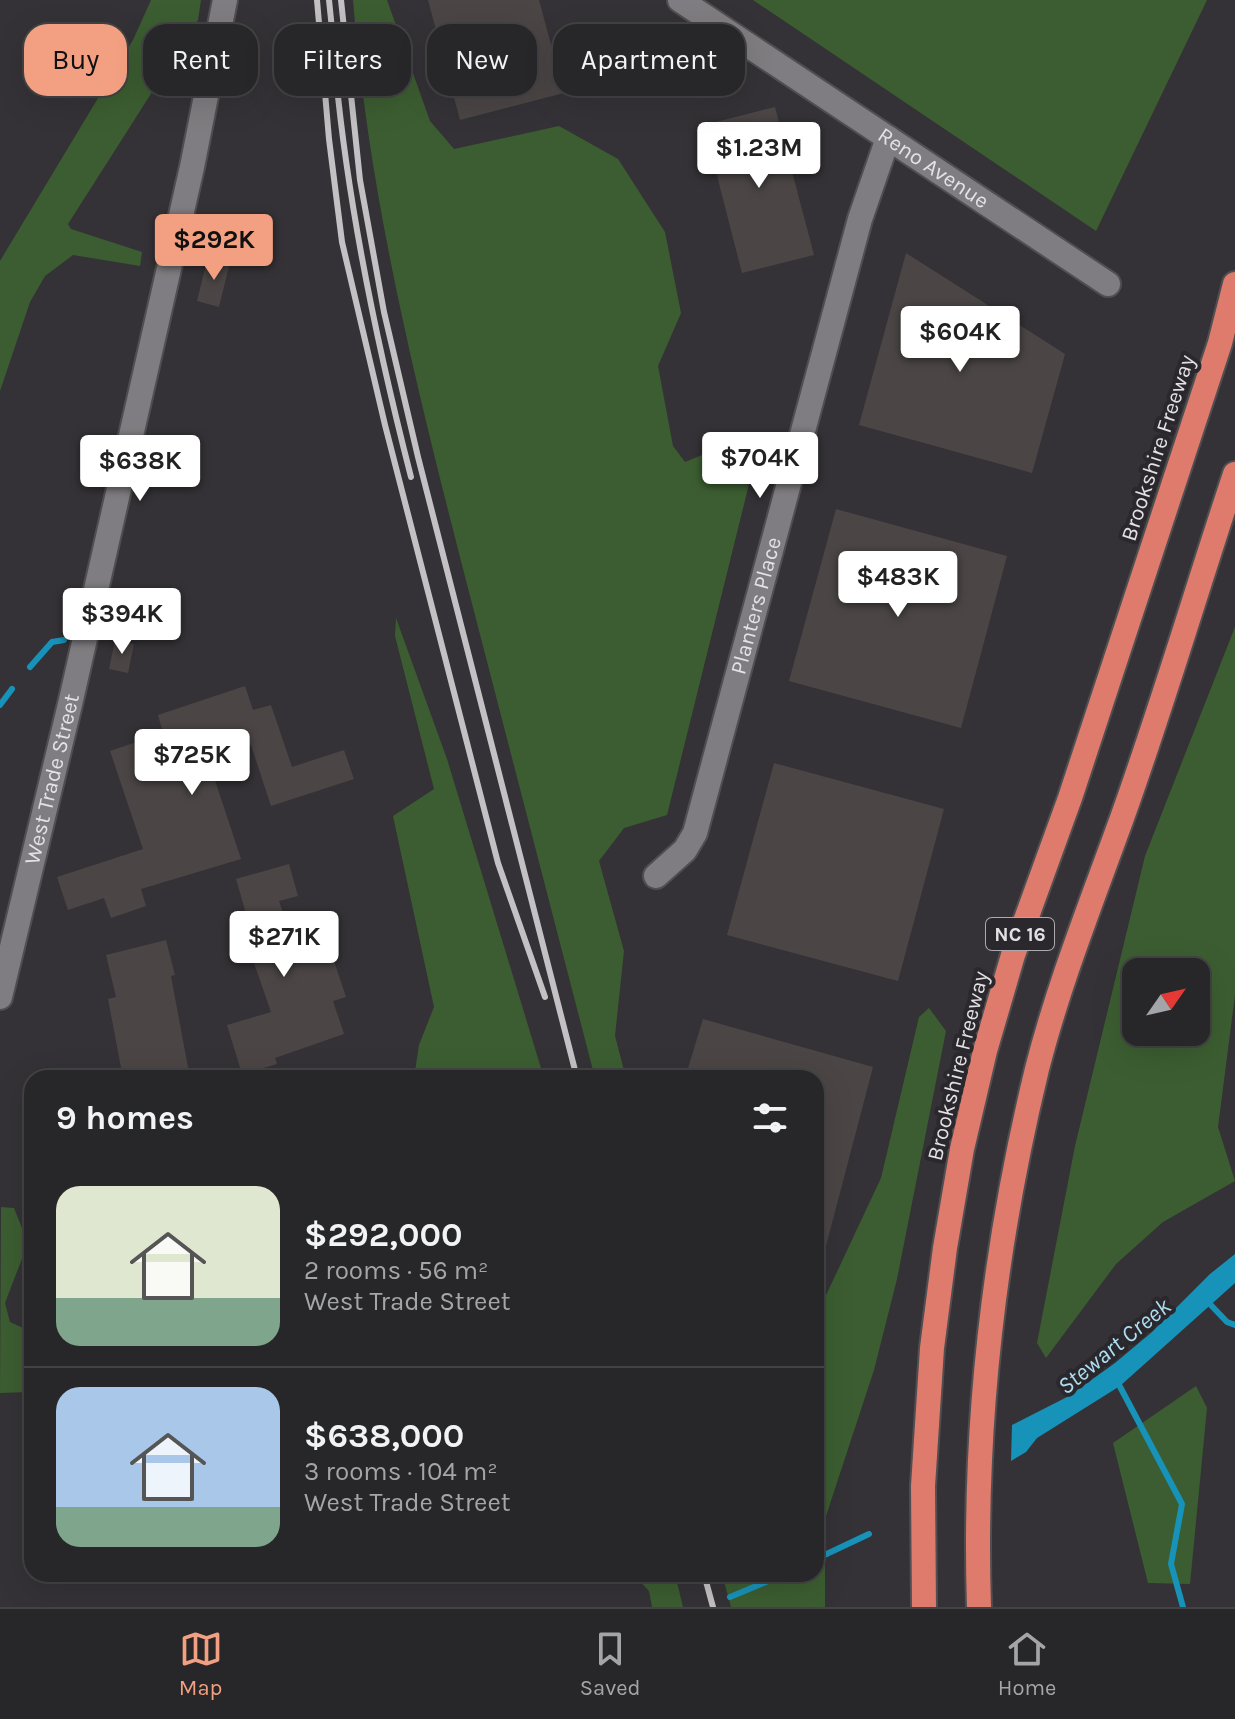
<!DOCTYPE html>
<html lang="en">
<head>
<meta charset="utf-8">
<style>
  :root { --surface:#272628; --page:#2f2e30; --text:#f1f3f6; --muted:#a4a5a8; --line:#434345; --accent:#f2a081 }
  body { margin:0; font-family:Karla,sans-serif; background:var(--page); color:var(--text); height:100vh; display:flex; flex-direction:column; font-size:30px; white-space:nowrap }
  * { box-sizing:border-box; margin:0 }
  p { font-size:26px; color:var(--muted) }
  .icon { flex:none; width:44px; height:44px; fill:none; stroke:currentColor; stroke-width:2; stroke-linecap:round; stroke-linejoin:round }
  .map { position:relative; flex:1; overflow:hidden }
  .drawer { position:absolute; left:24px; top:1070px; width:800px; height:512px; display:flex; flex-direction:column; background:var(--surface); border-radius:24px; box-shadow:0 8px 32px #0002,0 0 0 2px var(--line) }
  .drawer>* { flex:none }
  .hud { position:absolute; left:24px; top:24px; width:800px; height:72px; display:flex; gap:16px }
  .needle { width:52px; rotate:56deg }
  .controls { position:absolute; left:1122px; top:958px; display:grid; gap:16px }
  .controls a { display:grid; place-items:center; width:88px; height:88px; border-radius:16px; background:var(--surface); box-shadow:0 8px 32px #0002,0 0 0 2px var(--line); font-size:40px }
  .price { position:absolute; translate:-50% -68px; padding:0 18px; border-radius:8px; background:#fff; color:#222; font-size:26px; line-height:52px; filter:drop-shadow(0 2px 4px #0008) }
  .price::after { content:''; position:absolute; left:50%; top:48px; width:24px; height:18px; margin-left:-12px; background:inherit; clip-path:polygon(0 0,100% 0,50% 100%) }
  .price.current { background:var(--accent); color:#111 }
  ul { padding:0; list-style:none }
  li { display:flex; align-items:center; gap:24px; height:200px; padding:0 32px }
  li+li { border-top:2px solid var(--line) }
  li span { display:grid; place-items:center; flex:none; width:224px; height:160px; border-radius:24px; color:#555 }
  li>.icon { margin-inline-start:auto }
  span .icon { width:96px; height:96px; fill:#fffc; stroke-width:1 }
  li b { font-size:34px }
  h2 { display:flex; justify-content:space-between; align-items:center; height:96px; padding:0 32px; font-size:34px }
  .pill { padding:0 28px; border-radius:24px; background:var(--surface); box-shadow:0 8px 32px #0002,0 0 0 2px var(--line); font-size:28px; line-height:72px }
  .pill.current { background:var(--accent); color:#111 }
  .dock { display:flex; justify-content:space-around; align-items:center; height:112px; border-top:2px solid var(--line); background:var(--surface); font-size:22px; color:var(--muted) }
  .dock a { display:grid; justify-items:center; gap:4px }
  .dock .current { color:var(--accent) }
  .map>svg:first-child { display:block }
  .green { fill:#3c5d31; fill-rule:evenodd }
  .water { fill:#1793b9 }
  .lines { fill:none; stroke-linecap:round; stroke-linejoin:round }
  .stream { stroke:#1793b9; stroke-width:6 }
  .building { fill:#4b4645 }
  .minor-casing { stroke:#504e51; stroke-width:28 }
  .highway-casing { stroke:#504e51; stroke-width:28 }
  .minor { stroke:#7f7d81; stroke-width:24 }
  .highway { stroke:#de7b6c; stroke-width:24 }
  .rail { stroke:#c3c1c4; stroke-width:6 }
  .labels { text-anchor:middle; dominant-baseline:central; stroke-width:8; stroke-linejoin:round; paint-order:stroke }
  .shield { fill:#2a282c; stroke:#acaaad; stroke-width:2 }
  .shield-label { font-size:20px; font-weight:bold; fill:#e3e1e4 }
  .street-label { font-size:22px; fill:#e3e1e4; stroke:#2a282c }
  .water-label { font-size:24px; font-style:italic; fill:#adddf1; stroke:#2a282c }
</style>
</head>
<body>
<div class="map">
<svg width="1235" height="1607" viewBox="0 0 1235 1607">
  <rect width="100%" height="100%" fill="#343236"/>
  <!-- green -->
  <path class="green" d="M151,0H201L198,20L68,224L71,229L142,252L140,266L73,255L45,276L30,302L0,391V261L133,40Z
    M353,0H387L430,121L454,149L559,126L618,159L665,232L681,313L658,366L673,446L685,462L724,446L754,464L667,815L624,828L599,861L624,951L615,1036L626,1078H595C553,916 511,754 469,592C419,398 369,201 353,0Z
    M753,0H1207L1096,231Z
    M396,618L447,759L544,1078H414L419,1045L434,1007L393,816L434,789L395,636Z
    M1235,627V995L1218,1127L1235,1181L1163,1222L1116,1264L1046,1358L1037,1343L1075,1146L1145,856ZM1136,972H1196V1032H1136Z
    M929,1008L946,1031L897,1279L874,1370L825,1519V1607H731L722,1574H816V1341L820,1308L881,1178L919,1017Z
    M1,1207L14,1208L28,1243L5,1303L10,1322L32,1332V1392H29L0,1393Z
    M1196,1386L1207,1408L1190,1584L1148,1583L1113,1443Z
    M633,1574H675L683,1607H652L649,1591Z"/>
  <!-- water -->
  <path class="water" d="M1235,1254V1283L1120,1386L1037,1438L1026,1452L1011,1461L1012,1425L1069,1396L1115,1363L1152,1332L1210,1274Z"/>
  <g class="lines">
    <!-- stream -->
    <path class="stream" d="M30,667L52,642L64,640
      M0,705L12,689
      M1208,1302L1227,1322L1235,1325
      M1117,1381L1182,1504L1171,1564L1183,1607
      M816,1559L869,1534
      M730,1597L785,1574"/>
  </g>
  <!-- building -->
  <path class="building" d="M428,0H539L564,93L460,120Z
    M775,107L814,255L742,273L704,125Z
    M906,253L1065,354L1032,473L859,425Z
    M208,256L230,262L219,307L197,301Z
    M836,509L1007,556L961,728L789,681Z
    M115,640L134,644L128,673L109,669Z
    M245,686L253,710L271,705L292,767L344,750L354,779L271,806L251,745L208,759L241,859L141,889L146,906L111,918L104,898L68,910L57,877L143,849L110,751L163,733L158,715Z
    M774,763L944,809L898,981L727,935Z
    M289,864L298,896L279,901L297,953L328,943L346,997L333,1001L344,1034L275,1058L277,1064L242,1074L227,1025L271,1012L246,940L253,938L236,879Z
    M166,940L175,975L171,976L190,1078H123L108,999L116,997L106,955Z
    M703,1019L873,1067L821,1265L816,1264V1078H685Z"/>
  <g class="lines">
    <defs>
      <g id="minor">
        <path id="s1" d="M680,0L1108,284"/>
        <path id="s2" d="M656,876L685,850L695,833L860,219L888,138"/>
        <path id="s3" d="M0,997L71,700L192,167L225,0"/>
      </g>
      <path id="highway" d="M924,1607L923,1486L932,1348L945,1248L962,1149L985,1051L1013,955L1070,798L1220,343L1235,284
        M979,1607C973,1425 994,1246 1037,1069C1059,983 1092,901 1122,818C1163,704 1197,588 1235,474"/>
    </defs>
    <!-- minor casing -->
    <use href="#minor" class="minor-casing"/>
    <!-- highway casing -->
    <use href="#highway" class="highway-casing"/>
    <!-- minor -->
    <use href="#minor" class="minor"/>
    <!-- highway -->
    <use href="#highway" class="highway"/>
    <!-- rail -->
    <path class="rail" d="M317,0L329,139L342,242L385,425L498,863L545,997
      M329,0L332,29
      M341,0L360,180L384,312L418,457L577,1078
      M336,77C349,212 377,345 411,477
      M704,1574L713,1607"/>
  </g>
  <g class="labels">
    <!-- shield labels -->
    <rect class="shield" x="986" y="918" width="68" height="32" rx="6"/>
    <g class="shield-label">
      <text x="1020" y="934">NC 16</text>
    </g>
    <!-- street labels -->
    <g class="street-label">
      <text stroke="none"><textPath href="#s1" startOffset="304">Reno Avenue</textPath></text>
      <text transform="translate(1158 448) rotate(-72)">Brookshire Freeway</text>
      <text stroke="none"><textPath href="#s2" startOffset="294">Planters Place</textPath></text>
      <text stroke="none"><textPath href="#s3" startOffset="224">West Trade Street</textPath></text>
      <text transform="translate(958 1066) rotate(-76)">Brookshire Freeway</text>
    </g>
    <!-- water labels -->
    <g class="water-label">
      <text transform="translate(1114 1346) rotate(-39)">Stewart Creek</text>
    </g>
  </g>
</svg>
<div class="controls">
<a><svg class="needle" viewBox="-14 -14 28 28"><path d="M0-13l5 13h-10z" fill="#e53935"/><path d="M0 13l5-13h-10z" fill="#a4a5a8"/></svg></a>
</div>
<b class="price" style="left:759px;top:190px">$1.23M</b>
<b class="price current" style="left:214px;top:282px">$292K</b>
<b class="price" style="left:960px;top:374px">$604K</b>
<b class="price" style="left:760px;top:500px">$704K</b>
<b class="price" style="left:140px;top:503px">$638K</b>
<b class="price" style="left:898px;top:619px">$483K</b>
<b class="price" style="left:122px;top:656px">$394K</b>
<b class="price" style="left:192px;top:797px">$725K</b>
<b class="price" style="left:284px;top:979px">$271K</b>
<div class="hud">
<a class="pill current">Buy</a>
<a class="pill">Rent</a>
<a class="pill">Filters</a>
<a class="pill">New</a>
<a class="pill">Apartment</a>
</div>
<section class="drawer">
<h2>9 homes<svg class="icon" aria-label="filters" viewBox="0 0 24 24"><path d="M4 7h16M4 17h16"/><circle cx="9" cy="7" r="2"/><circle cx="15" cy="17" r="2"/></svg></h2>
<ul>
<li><span style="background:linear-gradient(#dfe7d0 70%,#7fa58c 0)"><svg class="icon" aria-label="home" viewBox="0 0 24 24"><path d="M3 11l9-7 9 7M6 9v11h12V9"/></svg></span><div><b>$292,000</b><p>2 rooms · 56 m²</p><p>West Trade Street</p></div></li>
<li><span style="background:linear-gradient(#a9c7e8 75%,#7fa58c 0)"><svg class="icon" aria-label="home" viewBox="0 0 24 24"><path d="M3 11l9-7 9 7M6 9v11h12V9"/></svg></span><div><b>$638,000</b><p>3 rooms · 104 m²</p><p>West Trade Street</p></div></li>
</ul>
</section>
</div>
<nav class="dock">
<a class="current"><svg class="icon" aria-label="map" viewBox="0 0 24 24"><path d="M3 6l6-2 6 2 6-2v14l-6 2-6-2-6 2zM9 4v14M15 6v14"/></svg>Map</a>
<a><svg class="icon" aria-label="saved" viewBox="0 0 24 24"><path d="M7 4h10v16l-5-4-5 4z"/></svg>Saved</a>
<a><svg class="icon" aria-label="home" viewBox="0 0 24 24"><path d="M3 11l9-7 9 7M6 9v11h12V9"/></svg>Home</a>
</nav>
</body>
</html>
